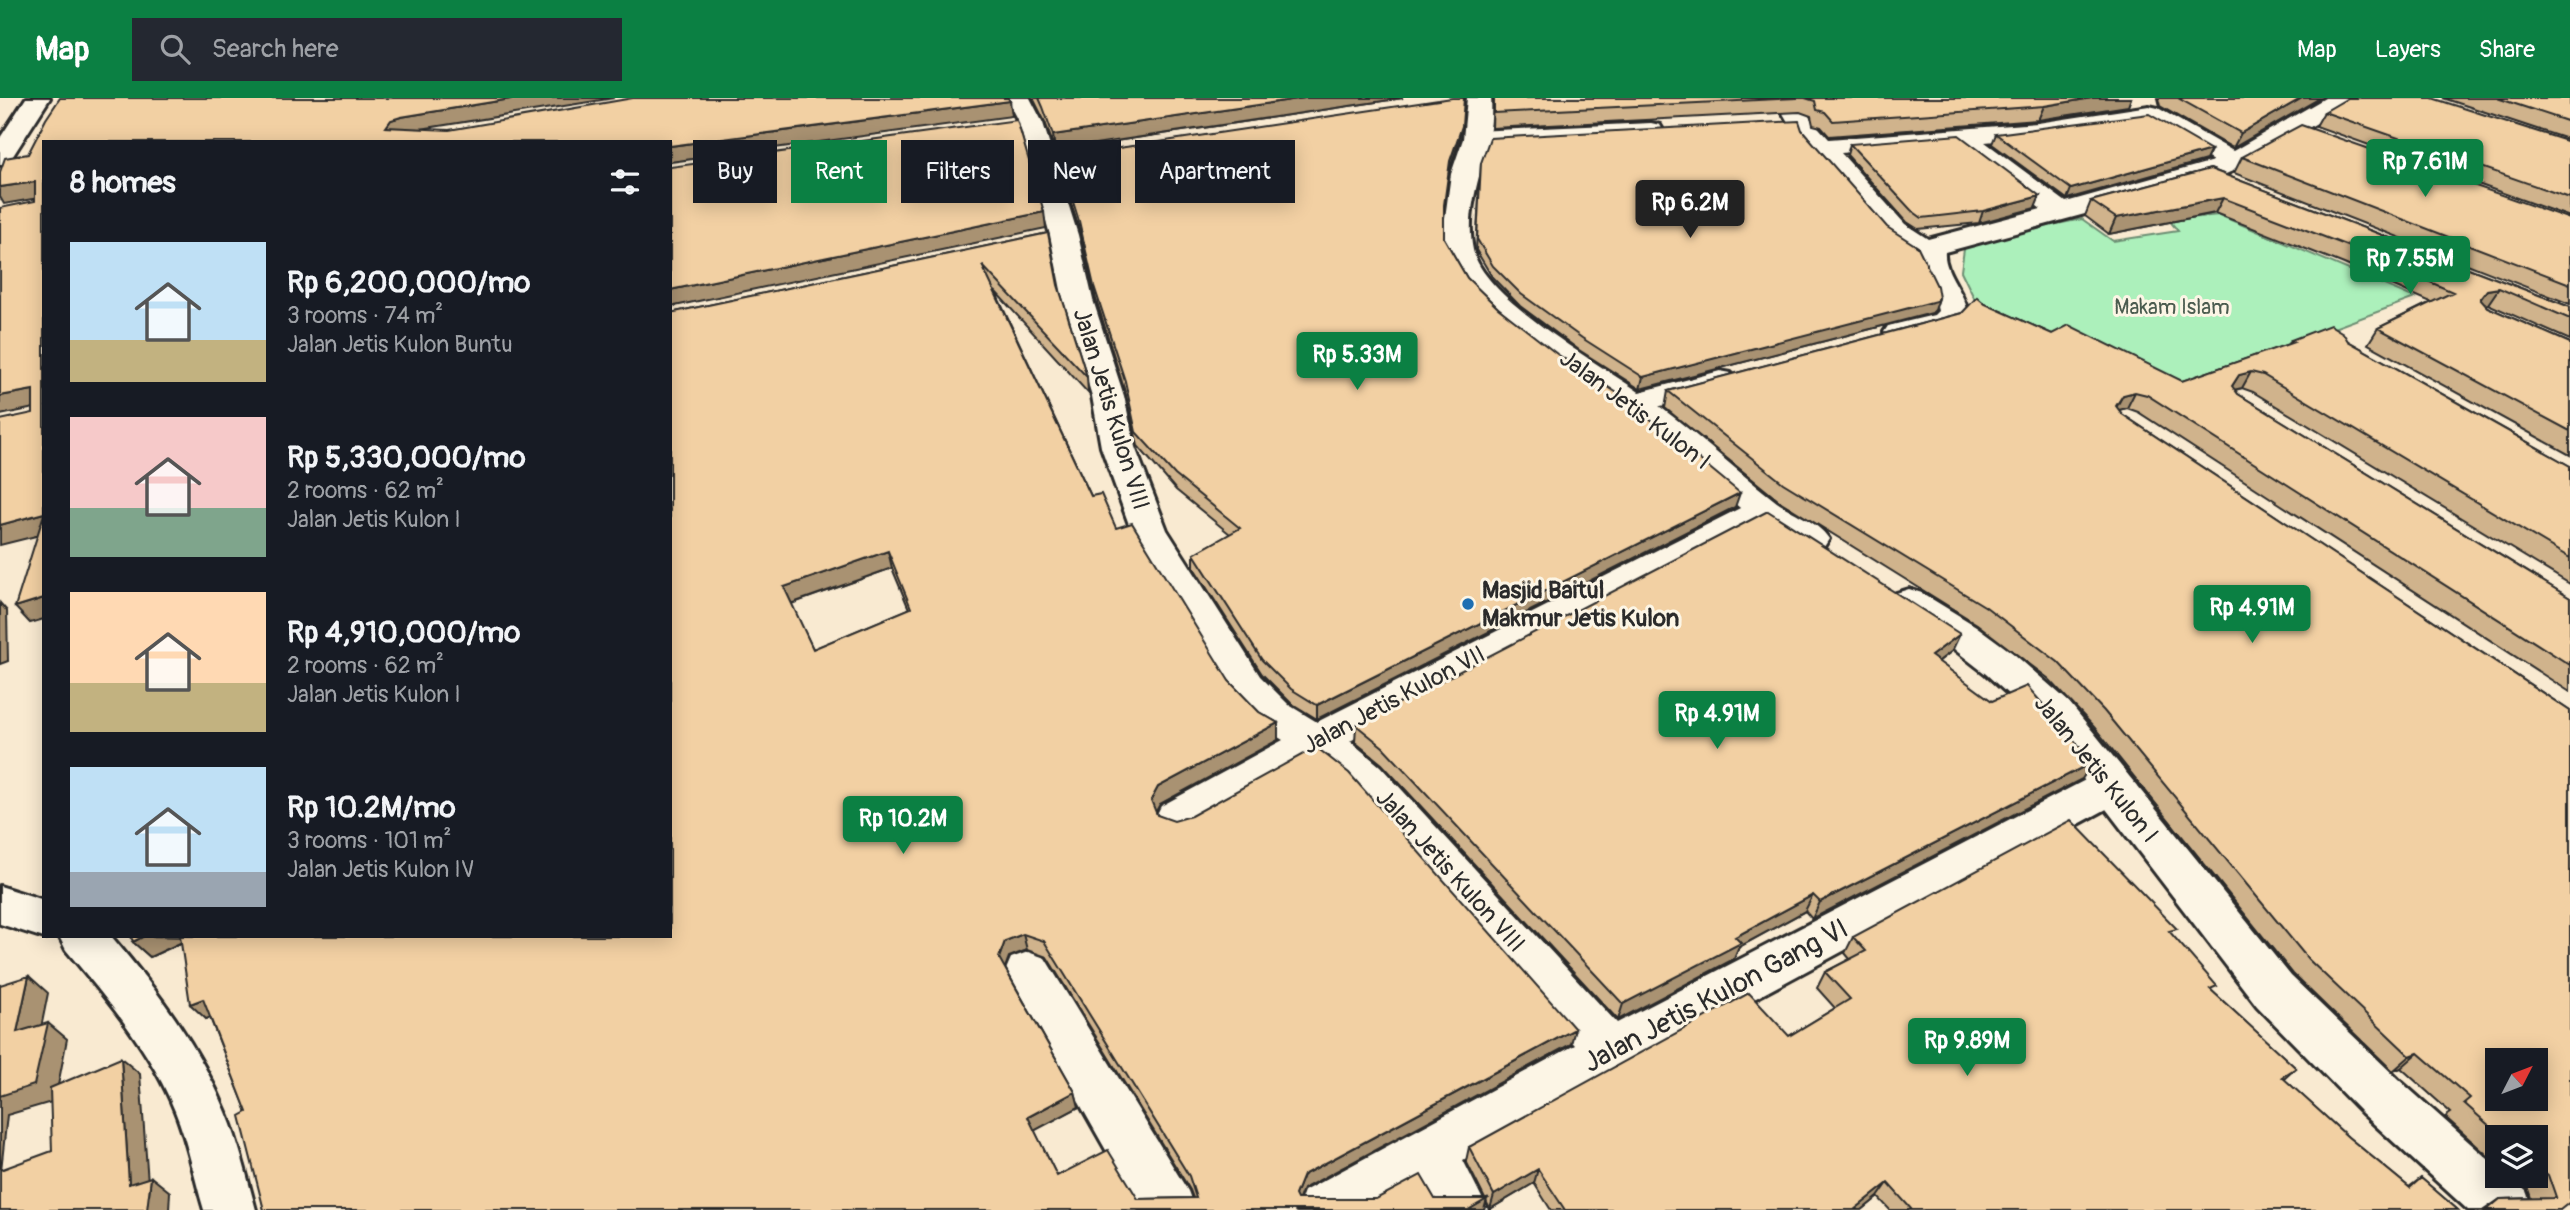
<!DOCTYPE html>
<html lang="en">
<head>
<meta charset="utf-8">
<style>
  :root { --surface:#171b24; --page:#242831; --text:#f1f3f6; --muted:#9ea1a6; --accent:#0b8043 }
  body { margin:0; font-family:Pangolin,sans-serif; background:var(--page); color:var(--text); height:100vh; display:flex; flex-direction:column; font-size:26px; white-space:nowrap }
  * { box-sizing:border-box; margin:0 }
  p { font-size:23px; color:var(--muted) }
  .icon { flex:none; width:38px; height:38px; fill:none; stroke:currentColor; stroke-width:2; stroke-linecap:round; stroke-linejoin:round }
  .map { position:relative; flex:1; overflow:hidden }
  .panel { position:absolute; left:42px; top:42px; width:630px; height:798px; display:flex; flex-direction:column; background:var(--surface); border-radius:0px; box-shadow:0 4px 18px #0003 }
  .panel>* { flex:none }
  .banner { position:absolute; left:693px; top:42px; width:665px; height:63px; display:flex; gap:14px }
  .needle { width:46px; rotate:48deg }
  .tools { position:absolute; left:2485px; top:950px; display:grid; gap:14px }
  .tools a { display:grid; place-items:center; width:63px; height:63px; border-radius:0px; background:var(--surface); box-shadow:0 4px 18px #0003; font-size:35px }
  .price { position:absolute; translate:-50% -60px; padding:0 16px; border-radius:7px; background:var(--accent); color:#fff; font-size:23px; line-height:46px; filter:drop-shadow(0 2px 4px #0008) }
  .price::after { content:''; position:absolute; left:50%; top:42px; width:21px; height:16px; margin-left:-10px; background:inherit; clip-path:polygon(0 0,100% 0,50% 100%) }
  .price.selected { background:#222; color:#fff }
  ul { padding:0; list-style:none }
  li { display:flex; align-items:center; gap:21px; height:175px; padding:0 28px }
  li span { display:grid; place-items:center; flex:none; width:196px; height:140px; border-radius:0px; color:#555 }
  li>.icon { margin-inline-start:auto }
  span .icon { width:84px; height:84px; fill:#fffc; stroke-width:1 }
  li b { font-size:30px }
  h2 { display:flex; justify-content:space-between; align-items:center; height:84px; padding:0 28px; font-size:30px }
  .pill { padding:0 24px; border-radius:0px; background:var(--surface); box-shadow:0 4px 18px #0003; font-size:24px; line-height:63px }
  .pill.selected { background:var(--accent); color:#fff }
  header { display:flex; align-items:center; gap:42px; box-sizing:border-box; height:98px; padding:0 35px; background:var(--accent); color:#fff }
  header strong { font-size:33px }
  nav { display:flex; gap:38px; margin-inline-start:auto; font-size:24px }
  .search { width:490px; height:63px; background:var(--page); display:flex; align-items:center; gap:18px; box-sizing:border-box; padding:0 24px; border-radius:0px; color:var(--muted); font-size:26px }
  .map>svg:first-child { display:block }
  .green { fill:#acf0bb; stroke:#6c8e73; stroke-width:2 }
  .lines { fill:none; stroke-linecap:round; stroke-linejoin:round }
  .street-casing { stroke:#2b2b2b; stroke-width:6 }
  .secondary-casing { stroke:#2b2b2b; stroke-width:6 }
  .street { fill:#fcf5e5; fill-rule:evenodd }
  .secondary { fill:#fcf5e5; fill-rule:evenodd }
  .wall { fill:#d0b38c; stroke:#2b2b2b; stroke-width:2; fill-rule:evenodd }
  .shaded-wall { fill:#a99272; stroke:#2b2b2b; stroke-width:2 }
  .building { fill:#f2d0a3; stroke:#2b2b2b; stroke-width:2; fill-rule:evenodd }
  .poi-dot { fill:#1f6fb2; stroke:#fcf5e5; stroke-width:2.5 }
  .labels { text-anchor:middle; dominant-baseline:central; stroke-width:6; stroke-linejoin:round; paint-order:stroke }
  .far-park-label { font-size:21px; fill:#4b5c4f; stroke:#fcf5e5 }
  .street-label { font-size:24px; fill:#2b2b2b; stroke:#fcf5e5 }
  .poi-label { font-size:24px; font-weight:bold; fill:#2b2b2b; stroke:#fcf5e5; text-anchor:start }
  .near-street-label { font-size:28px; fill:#2b2b2b; stroke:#fcf5e5 }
</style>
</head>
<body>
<header>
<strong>Map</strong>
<div class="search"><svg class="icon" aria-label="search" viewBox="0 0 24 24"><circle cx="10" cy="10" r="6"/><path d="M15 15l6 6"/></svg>Search here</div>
<nav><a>Map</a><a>Layers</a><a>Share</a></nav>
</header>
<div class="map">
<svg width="2570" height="1112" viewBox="0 0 2570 1112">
  <rect width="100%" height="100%" fill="#f9ead1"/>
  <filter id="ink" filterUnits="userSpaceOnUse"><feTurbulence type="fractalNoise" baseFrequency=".0143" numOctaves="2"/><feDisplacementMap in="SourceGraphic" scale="14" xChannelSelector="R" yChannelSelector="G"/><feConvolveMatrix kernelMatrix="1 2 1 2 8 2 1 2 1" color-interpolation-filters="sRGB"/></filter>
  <g filter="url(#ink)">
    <!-- green -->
    <path class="green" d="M2219,117L2415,200L2169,291L1976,204L1961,173L1965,144L2082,121L2113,143L2178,133L2169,122Z"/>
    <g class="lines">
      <defs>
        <path id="street" d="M1006,0H1030L1043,25L1078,137L1093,202L1124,298L1135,349L1167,432L1260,578L1289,607L1317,624L1752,404L1764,401L1776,404L1781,412L1776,420L1350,643L1380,668L1617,925L2097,676L2112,672L2127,676L2133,688L2127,700L1628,969L1463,1062L1488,1112H1433L1420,1087L1375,1112H1297L1304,1093L1575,947L1350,690L1316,662L1191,732L1176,737L1161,732L1155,720L1161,708L1283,642L1261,629L1232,598L1131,432L1101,349L1092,298L1063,202L1050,137L1019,25Z
          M1774,0H1798L1810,20L1829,41L2038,25L2149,8L2158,10L2233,53L2325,0H2354L2351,5L2242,69L2214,81L1945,154C1943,173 1965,194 1968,215C1955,233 1909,246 1888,240L1884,234L1888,228L1934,217L1938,213L1935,199L1916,159L1885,138L1791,29ZM2144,23L2213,63L2066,104L1985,44L2038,39ZM1956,46L2041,111L1928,141L1905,126L1841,55Z
          M1651,25L1660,27L1663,32L1660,37L1476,49L1467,46L1463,41L1467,36L1476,33Z
          M1720,273L1731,275L1736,282L1731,289L1635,315L1624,312L1619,305L1624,298Z
          M1028,854L1045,860L1188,1093L1195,1112H1140L1005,874L1011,860Z"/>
        <path id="secondary" d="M26,0H50L9,64L0,67V40Z
          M1467,0H1491C1496,51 1462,100 1473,152C1484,202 1604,268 1645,298C1690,329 1730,368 1773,401C1790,415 1817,422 1829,441L1824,449L1811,453L1798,449L1752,420L1624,312L1556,268L1498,222L1468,192L1445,153V120L1451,76L1463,41Z
          M1909,491L1922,495L1976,528L2014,556L2069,604L2291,878L2398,981L2497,1069V1078H2508L2526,1093L2533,1112H2468L2362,1015L2257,908L2041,626L1986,576L1950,548L1896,513L1890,504L1896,495Z
          M0,788L44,802V838H50L44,840L0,826Z
          M59,838H111C157,892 199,948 226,1014C239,1045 247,1079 256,1112H204C194,1079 188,1045 175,1013C151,953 107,901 66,852Z"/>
      </defs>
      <!-- street casing -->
      <use href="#street" class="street-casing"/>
      <!-- secondary casing -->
      <use href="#secondary" class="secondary-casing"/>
      <!-- street -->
      <use href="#street" class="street"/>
      <!-- secondary -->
      <use href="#secondary" class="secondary"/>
    </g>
    <!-- wall -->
    <path class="wall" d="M1033,0H1403L1055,52L1045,24Z
      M1464,0L1460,40L1448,76L1444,112V140L1467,180L1498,210L1735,409L1317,621L1291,605L1262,576L1194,470V456L1230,436L1176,392L1138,348L1126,297L1096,201L1081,136L1060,72L1059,59Z
      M1493,0H2131L2128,8L2038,22L1829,38L1821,29L1813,27L1811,18L1800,14L1492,30Z
      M2158,0H2320L2233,50L2160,8Z
      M2443,0H2570V42Z
      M2324,14L2570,44V119L2316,28Z
      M1802,32L1939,200L1935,212L1932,215L1640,291L1579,252L1520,208L1492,179L1476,152L1481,65Z
      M1996,36L2211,52L2206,62L2067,101L1992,46Z
      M1850,46L2035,110L1979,125L1918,131L1907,124L1847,57Z
      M2242,59L2570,121V206L2234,75Z
      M2210,71L2570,209V242L2488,206H2485L2487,209L2570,245V357L2368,246L2378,230L2431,204L2344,166L2215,115L2109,136L2085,118L2091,103Z
      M1048,135L1058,187L1087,279L1088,295L995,193L1091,398L1229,583L1259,614L1278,625V642L1160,706L1156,713L1157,717L1571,946L1303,1091L1299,1101H1485L1466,1063L1469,1049L1789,938L1835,910L1817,890L1825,874L1850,861L1845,855L1853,839L2172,837L2213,894L2296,970L2284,981L2348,1039L2409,1089L2421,1080L2458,1112H1890L1878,1099L1862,1112H1551L1534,1085L1490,1111L1486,1103L1484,1112H264L247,1014L210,920L206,921L181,845L150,859L133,844L670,838V215ZM892,470L909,511L813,551L791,506ZM1027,852L1047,859L1190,1092L1193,1100L1138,1101L1057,1078L1034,1032L1079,1009L1075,994L1005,870L1009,859Z
      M1985,206L2052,236L2182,283L2289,246L2291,242L2348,243L2570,368V486L2253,294L2242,290L2235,292L2238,296L2570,500V594L2138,314L2127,310L2119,312L2122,316L2570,613L2560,1112H2484L2500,1101L2531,1100L2528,1091L2512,1078H2536V1040H2497V1066L2445,1019L2451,1015L2401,970L2393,973L2293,876L2094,629L2049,581L1977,526L1778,402L1665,310L1668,293L1962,215Z
      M1952,553L1938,564L2082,681L1812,821L1805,813L1739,849L1734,861L1618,922L1382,666L1355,644L1356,627Z"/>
    <!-- shaded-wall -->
    <path class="shaded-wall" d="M517,0H614L408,33L386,29L391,22L401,19Z
      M1305,0H1403L1055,52L1053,37Z
      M2092,0H2131L2128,8L2038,22L2044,8Z
      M2302,0H2320L2233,50L2241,35Z
      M1010,3L1012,18L670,64V48Z
      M1462,28L1460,40L1448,76L1442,120L1450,63Z
      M2211,52L2206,62L2067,101L2071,91Z
      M35,84L44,99L4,106L0,99V89Z
      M2040,98L2035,110L1979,125L1983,113Z
      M2223,100L2215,115L2109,136L2116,120Z
      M1044,114L1046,130L670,209V192Z
      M2499,190L2488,206L2476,208L2487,192Z
      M1939,200L1935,212L1932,215L1640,291L1643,279Z
      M2251,274L2242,290L2229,293L2239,277Z
      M33,292L44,308L0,317V298Z
      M2135,294L2127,310L2114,313L2108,325L2123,297Z
      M1740,395L1735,409L1317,621V607Z
      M44,415V436L0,447V427Z
      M888,453L892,470L790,506L784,489Z
      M44,500V521L30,525L15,509Z
      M0,505L7,513L8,563L0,566Z
      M1960,536L1952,553L1923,575L1931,558Z
      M1278,625V642L1160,706L1153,719L1151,702L1158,689Z
      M2093,664L2082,681L1812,821L1820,804Z
      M1813,797L1805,813L1739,849L1734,861L1618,922L1623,906L1735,839Z
      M1023,836L1027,852L1009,859L1003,875L999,860L1005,843Z
      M144,838L193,839L150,859L133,844Z
      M29,878L48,895L37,950L17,934Z
      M203,901L219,916L206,921L190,906Z
      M48,925L67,941L55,1003L7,1017L0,1082V998Z
      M1575,931L1571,946L1303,1091L1295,1111V1097L1303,1077Z
      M2418,955L2401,970L2393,973L2410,958Z
      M121,960L140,976L149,1098L151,1079L170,1094L169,1112H147L129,1086Z
      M1075,994L1079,1009L1032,1034L1028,1019Z
      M1538,1071L1534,1085L1490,1111L1494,1097Z
      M1888,1085L1878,1099L1862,1112H1854Z
      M1487,1101L1484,1112H1468Z"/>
    <!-- building -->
    <path class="building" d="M60,0H517L401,19L391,22L386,29L449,32L633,0H1008L1010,3L670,48V44H44V415L0,427V322L33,315V292L0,298V110L35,103V84L0,89V74L5,60L28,56L46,21Z
      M1039,0H1305L1053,37L1043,9Z
      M1452,0H1464L1462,28L1450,63L1444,107V140L1467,180L1498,210L1557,256L1625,300L1740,395L1317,607L1291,591L1262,562L1194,456L1240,430L1175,377L1136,334L1125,283L1094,188L1079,123L1059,59Z
      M1494,0H1797L1494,15Z
      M1805,0H2092L2044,8L1833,23L1825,14L1817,12L1815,3Z
      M2178,0H2302L2241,35Z
      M2348,0H2432L2570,44V100L2324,14Z
      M2497,0H2570V24Z
      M2149,16L2211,52L2071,91L1996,36Z
      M1017,22L1044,114L670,192V69Z
      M1799,23L1802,32L1887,129L1918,149L1937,188L1939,200L1936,203L1643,279L1582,240L1521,196L1493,168L1477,141L1481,65L1490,40Z
      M2301,27L2570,121V186L2242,59Z
      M1959,37L2040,98L1983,113L1922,120L1911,112L1850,46Z
      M2210,71L2570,209V221L2499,190L2487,192L2480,201L2487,209L2570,245V333L2378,230L2453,194L2353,150L2223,100L2116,120L2091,103Z
      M1048,135L1058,187L1087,279L982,167L1091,398L1101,396L1116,430L1132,425L1229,583L1259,614L1278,625L1158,689L1151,702L1157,717L1174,723L1191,718L1316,649L1349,675L1575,931L1303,1077L1295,1097L1297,1101H1376L1421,1077L1435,1101H1487L1468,1112H264L240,1018L247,1014L203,901L190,906L180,838H670V215ZM888,453L911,510L813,551L784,489ZM1023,836L1044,843L1189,1078L1196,1100L1138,1101L1108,1052L1057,1078L1028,1019L1075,994L999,860L1005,843Z
      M1977,199L1985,206L2052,236L2069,227L2182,283L2294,244L2291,242L2330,227L2343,235L2348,243L2570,368V460L2263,277L2251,274L2239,277L2232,288L2238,296L2570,500V567L2147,297L2135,294L2123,297L2116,308L2122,316L2570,613V1104L2560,1112H2487L2500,1101L2556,1100L2548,1077L2536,1067V1040H2503L2464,1005L2470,1000L2418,955L2410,958L2308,861L2104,613L2058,564L1986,509L1783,385L1668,293L1962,215ZM2497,962H2536V1001H2497Z
      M1768,413L1960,536L1931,558L1992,603L2027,588L2093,664L1820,804L1813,797L1735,839L1741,845L1623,906L1383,649L1356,627Z
      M44,416V500L15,509Z
      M2071,722L2177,831L2169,833L2217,888L2210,891L2296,970L2282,979L2348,1039L2410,1090L2421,1080L2458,1112H1912L1888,1085L1854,1112H1565L1538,1071L1494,1097L1469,1049L1749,895L1789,938L1850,901L1825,874L1866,853L1853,839Z
      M131,838H144L133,844Z
      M29,878L17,934L48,925L34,987L0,998V887Z
      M121,960L129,1086L151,1079L147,1112H0V1072L52,1053L50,990Z"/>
  </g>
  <!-- markers -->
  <circle class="poi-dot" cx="1468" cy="506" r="7"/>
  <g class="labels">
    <!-- far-park labels -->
    <g class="far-park-label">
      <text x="2172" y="209">Makam Islam</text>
    </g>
    <!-- street labels -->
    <g class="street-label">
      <text transform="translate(1111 311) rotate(73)">Jalan Jetis Kulon VIII</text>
      <text transform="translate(1635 312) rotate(37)">Jalan Jetis Kulon I</text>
      <text transform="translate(1394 602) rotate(-28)">Jalan Jetis Kulon VII</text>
      <text transform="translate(2096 671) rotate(51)">Jalan Jetis Kulon I</text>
      <text transform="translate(1450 773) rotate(48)">Jalan Jetis Kulon VIII</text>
    </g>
    <!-- poi labels -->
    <g class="poi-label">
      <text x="1482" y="492">Masjid Baitul<tspan x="1482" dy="28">Makmur Jetis Kulon</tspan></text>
    </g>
    <!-- near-street labels -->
    <g class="near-street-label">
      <text transform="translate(1716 898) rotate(-28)">Jalan Jetis Kulon Gang VI</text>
    </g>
  </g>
</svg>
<div class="tools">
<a><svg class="needle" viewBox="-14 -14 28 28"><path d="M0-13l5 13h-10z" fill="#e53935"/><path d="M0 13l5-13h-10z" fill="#9ea1a6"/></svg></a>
<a><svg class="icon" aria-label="layers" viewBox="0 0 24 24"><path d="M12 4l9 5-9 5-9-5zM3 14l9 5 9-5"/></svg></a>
</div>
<b class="price" style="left:2425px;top:101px">Rp 7.61M</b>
<b class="price selected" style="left:1690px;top:142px">Rp 6.2M</b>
<b class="price" style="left:2410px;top:198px">Rp 7.55M</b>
<b class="price" style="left:1357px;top:294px">Rp 5.33M</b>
<b class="price" style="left:2252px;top:547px">Rp 4.91M</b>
<b class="price" style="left:1717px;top:653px">Rp 4.91M</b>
<b class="price" style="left:903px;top:758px">Rp 10.2M</b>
<b class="price" style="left:1967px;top:980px">Rp 9.89M</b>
<div class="banner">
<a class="pill">Buy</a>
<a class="pill selected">Rent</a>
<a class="pill">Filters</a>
<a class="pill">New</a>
<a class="pill">Apartment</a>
</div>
<section class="panel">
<h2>8 homes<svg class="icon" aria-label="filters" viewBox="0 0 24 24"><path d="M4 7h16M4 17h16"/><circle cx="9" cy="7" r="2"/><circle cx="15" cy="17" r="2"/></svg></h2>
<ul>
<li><span style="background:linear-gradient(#bfe0f5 70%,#c2b280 0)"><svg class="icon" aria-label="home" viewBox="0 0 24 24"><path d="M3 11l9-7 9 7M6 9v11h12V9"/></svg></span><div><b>Rp 6,200,000/mo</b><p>3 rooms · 74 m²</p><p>Jalan Jetis Kulon Buntu</p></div></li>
<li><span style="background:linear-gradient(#f6c9c9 65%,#7fa58c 0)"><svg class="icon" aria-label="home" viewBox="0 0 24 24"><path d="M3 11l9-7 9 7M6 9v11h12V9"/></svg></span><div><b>Rp 5,330,000/mo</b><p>2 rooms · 62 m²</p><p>Jalan Jetis Kulon I</p></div></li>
<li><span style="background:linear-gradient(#ffd9b3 65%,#c2b280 0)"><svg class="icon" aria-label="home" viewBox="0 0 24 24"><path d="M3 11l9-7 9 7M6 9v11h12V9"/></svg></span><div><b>Rp 4,910,000/mo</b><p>2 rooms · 62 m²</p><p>Jalan Jetis Kulon I</p></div></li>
<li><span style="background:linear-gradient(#bfe0f5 75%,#9aa5b1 0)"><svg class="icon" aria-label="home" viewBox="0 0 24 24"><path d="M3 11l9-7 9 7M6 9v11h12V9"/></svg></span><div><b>Rp 10.2M/mo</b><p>3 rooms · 101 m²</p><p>Jalan Jetis Kulon IV</p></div></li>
</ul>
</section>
</div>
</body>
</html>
